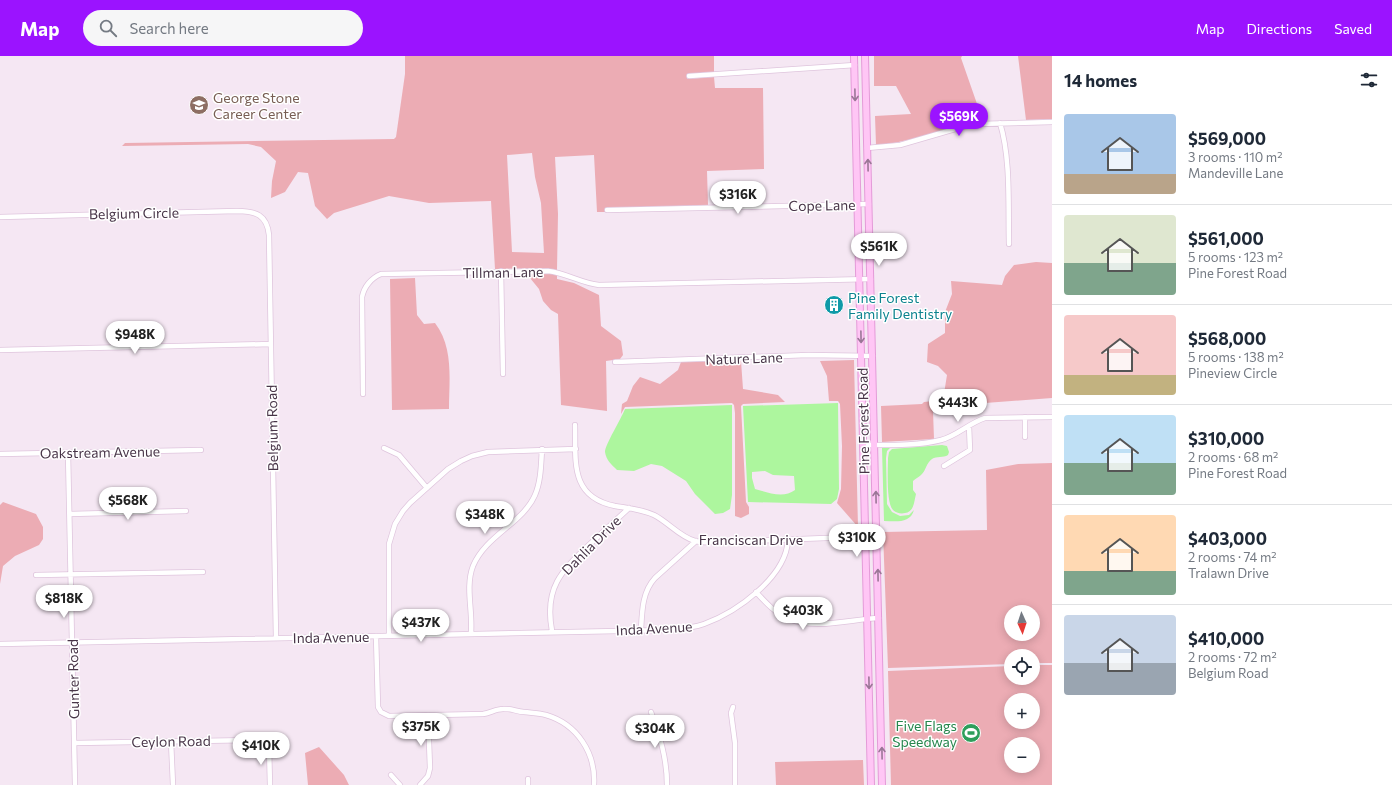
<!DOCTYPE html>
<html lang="en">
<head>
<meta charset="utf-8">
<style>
  :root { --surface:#fff; --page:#f6f6f7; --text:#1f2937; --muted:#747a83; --line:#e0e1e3; --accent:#9b13ff }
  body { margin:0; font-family:Commissioner,sans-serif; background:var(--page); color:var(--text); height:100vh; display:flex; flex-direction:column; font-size:15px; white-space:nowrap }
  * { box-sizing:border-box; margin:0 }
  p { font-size:13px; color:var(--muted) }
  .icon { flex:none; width:22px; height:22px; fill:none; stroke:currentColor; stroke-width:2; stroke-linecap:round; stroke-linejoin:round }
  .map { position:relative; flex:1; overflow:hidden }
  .panel { display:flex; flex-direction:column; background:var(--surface); width:340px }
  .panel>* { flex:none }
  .needle { width:26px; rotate:177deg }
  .controls { position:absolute; left:1004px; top:549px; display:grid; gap:8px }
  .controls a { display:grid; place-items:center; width:36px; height:36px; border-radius:50%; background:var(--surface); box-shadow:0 2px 10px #0003; font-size:20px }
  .price { position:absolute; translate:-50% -34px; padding:0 9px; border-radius:14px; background:#fff; color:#222; font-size:13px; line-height:26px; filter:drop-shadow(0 1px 2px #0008) }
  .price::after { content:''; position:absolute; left:50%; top:24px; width:12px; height:9px; margin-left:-6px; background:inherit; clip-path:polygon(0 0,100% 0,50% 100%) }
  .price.active { background:var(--accent); color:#fff }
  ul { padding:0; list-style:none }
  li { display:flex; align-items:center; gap:12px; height:100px; padding:0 12px }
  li+li { border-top:1px solid var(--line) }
  li span { display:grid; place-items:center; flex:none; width:112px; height:80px; border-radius:4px; color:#555 }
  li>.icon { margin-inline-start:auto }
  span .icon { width:48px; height:48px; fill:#fffc; stroke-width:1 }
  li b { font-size:17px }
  h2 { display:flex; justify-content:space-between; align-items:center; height:48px; padding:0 12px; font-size:17px }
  header { display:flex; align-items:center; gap:24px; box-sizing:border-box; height:56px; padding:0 20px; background:var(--accent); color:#fff }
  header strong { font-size:19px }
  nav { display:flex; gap:22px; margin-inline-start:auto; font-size:14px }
  .search { width:280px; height:36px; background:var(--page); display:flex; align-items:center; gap:10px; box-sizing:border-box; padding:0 14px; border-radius:22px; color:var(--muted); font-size:15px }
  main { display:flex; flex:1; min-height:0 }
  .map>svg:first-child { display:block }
  .green { fill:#ecacb4; fill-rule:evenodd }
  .water { fill:#adf69e; fill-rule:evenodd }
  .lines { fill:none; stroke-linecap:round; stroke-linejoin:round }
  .street-casing { stroke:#dfc5dd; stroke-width:6 }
  .secondary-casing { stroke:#e49bd8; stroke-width:8 }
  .street { stroke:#fff; stroke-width:4.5 }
  .secondary { stroke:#ffc6f5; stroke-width:6 }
  .oneway { stroke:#9a7696 }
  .labels { text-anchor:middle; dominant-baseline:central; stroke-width:3; stroke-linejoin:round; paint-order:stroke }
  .education-label { font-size:14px; fill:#785e54; stroke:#fff; text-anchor:start }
  .street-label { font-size:14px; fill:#483548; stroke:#fff }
  .culture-label { font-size:14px; fill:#0d838f; stroke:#fff; text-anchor:start }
  .leisure-label { font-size:14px; fill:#27864d; stroke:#fff; text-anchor:end }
</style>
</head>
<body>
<header>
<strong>Map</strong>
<div class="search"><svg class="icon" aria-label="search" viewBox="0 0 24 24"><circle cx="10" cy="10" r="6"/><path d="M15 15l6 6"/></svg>Search here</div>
<nav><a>Map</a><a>Directions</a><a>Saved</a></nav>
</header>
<main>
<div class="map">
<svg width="1052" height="729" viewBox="0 0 1052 729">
  <rect width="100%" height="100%" fill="#f5e7f3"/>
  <!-- green -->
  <path class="green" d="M405,0H714V16L687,18V23L714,21L715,32H763L764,113L707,115L708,149L605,152V156H597L594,99L555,101L558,158L557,214L544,212L495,213L491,145L429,147L389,140L334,157L327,163L315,150L308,117L298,116L285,136L271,142L272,125L276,105L261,91L248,88L122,90L125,87L394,83L396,81L405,18ZM532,97L535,121L541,147L544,197L512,196L507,99Z
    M874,0H962L961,2L983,65C946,70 913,87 876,89L875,60L911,58L896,30H874Z
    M1018,0H1052V63L1026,64Z
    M1036,206L1052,207V342L972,348H942L931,350L933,355L934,383L882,386L881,350L922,348L924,346L943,344L947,319L938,310L927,306L928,288L945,277V256L952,238L951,225L1002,229L1005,220L1014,209Z
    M528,217H548L557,219V223L574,227L599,239L601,270L621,285L623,299L620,303L606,305L607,355L561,349L558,258L551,254L543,245L539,233L530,222Z
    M415,222L417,259L424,268L435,267C454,292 449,324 449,353L392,354L390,223Z
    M854,304V305L858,471L837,447L841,433L842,390L840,348L838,345H829L827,320L820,305Z
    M741,305L743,333L778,339L785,346L743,348L741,350L746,446L749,451V458L741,462L735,460V357L734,349L732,347L625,351L621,358L622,348L627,345L633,330L640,321L660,328L678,314L681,306Z
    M1052,407V607H1033V600H1011V608L888,612L883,476L987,474L986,414L1018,408ZM1011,556H1033V578H1011Z
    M3,446L36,458L43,471V483L39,489L15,500L3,510L0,528V449Z
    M1033,609H1052V729H891L888,615L1011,610V622H1033ZM1011,644H1033V666H1011ZM1011,688H1033V710H1011Z
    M319,691L344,719L349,729H308L305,697Z
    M863,704L864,729H776L775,706Z"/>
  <!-- water -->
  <path class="water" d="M838,347L839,433L837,443L831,448L748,446L743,350ZM765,415L773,419L794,420L795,434C783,443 767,436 755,433L752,422V416Z
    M732,349V439L730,453L723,457L715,458L695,438L686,425L662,410L651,408L634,415L617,414C612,409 606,404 605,396C605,389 621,363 625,353Z
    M942,389L947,390L949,396L948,399C943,402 937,400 932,403C926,407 926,415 921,419C919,421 915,423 913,425V434L916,438C914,446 914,456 905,457C901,458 896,457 893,454C886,447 888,413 888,402L889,396L892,393Z
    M891,391L887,395L886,402L887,448L892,456L900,460L909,459L914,454C910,468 896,465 884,465L882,392Z"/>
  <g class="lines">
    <defs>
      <path id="street" d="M689,20L855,9
        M1000,67C1011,103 1008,150 1009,188
        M867,92L900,89L962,71L978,68L1052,66
        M607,154L869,148
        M0,161L237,155C256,155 267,159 269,179L276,582
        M501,215L503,318
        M0,294L271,288
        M615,306L808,299L873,300
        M363,338L362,241C364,231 371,222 381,218L548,215C566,217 581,227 599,229L871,223
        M1025,361V381
        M575,369C576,404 569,441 615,450C628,452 641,453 654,459C668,466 680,481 695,485C703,487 712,486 720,486L877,480
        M863,389C886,389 919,390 941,384C957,380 969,367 985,362L1052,361
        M384,392L399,399L427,432
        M68,397L75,729
        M0,398L201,394
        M944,410L970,394L969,370
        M70,458L186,455
        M36,519L203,516
        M756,536C765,546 776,558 789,563C815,574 852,563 879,562
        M641,574C642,556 642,536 655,522L696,485
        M552,575C544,532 561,515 590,488C603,476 616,464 629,452
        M471,577C473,555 465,531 473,510C486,479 523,467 535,439C541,425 541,409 542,393
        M376,580L378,651L381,656L389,660L483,658C490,657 496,653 503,653C511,652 517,656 524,656C532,657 539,657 546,659C577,668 596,697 594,729
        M389,580V488L395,468L403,455L410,447L448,413L461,405L472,400L488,396L576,393
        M0,588L668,574C680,573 693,572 704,568C737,556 786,521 788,484
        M733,651L731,657L735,687V729
        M651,656C660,680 667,703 667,729
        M171,685L173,729
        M75,687L261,684L267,687L269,691L270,729
        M391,719L400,729
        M528,723V729
        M420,729L428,720L430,712L428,659"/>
      <path id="secondary" d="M854,0L871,729
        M865,0L882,729"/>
    </defs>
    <!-- street casing -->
    <use href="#street" class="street-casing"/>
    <!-- secondary casing -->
    <use href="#secondary" class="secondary-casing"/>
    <!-- street -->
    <use href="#street" class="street"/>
    <!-- secondary -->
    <use href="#secondary" class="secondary"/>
  </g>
  <!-- one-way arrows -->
  <defs><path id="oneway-shaft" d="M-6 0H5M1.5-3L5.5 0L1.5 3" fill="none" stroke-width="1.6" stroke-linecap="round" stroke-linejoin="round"/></defs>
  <g class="oneway">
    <use href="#oneway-shaft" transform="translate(855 39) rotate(89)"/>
    <use href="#oneway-shaft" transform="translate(868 109) rotate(-91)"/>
    <use href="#oneway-shaft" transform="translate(861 281) rotate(89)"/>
    <use href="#oneway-shaft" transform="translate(876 441) rotate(-91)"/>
    <use href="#oneway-shaft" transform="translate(878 519) rotate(-91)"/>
    <use href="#oneway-shaft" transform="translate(869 627) rotate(89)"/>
    <use href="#oneway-shaft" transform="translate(882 697) rotate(-91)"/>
  </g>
  <!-- icons -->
  <defs>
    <symbol id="school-disc" viewBox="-11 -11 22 22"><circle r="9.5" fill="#8d6e63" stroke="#fff"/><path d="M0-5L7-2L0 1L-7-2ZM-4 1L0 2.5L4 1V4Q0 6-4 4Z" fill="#fff"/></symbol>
    <symbol id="building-disc" viewBox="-11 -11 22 22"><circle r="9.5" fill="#0f9aa8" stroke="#fff"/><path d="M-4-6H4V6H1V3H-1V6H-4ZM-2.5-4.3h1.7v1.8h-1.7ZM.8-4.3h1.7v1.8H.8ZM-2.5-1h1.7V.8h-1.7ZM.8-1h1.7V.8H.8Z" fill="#fff"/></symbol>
    <symbol id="stadium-disc" viewBox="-11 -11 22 22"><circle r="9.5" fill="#2e9e5b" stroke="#fff"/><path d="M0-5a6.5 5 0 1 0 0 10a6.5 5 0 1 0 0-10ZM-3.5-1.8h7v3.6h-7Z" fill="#fff"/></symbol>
  </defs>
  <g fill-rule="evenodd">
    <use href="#school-disc" x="188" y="38" width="22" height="22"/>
    <use href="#building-disc" x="823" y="238" width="22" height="22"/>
    <use href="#stadium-disc" x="960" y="666" width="22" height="22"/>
  </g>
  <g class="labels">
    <!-- education labels -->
    <g class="education-label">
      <text x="213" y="41">George Stone<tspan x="213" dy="16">Career Center</tspan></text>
    </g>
    <!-- street labels -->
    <g class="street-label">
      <text transform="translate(822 149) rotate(-1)">Cope Lane</text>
      <text transform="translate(134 157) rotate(-1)">Belgium Circle</text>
      <text transform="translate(503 216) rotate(-1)">Tillman Lane</text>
      <text transform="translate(744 302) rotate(-2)">Nature Lane</text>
      <text transform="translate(863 365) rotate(-91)">Pine Forest Road</text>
      <text transform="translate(272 372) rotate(-91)">Belgium Road</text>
      <text transform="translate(100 396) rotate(-1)">Oakstream Avenue</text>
      <text x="751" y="483">Franciscan Drive</text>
      <text transform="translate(591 489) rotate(-45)">Dahlia Drive</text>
      <text transform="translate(654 572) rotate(-3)">Inda Avenue</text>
      <text transform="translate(331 581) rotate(-1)">Inda Avenue</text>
      <text transform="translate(73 623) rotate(-91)">Gunter Road</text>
      <text transform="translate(171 685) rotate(-1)">Ceylon Road</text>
    </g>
    <!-- culture labels -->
    <g class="culture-label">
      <text x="848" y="241">Pine Forest<tspan x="848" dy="16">Family Dentistry</tspan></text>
    </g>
    <!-- leisure labels -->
    <g class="leisure-label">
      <text x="957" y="669">Five Flags<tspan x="957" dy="16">Speedway</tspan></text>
    </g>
  </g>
</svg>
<div class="controls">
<a><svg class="needle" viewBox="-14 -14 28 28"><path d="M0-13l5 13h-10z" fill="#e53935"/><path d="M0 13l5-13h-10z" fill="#747a83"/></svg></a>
<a><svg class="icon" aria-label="locate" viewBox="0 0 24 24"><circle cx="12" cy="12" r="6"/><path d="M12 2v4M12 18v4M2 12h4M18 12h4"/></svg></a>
<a>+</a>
<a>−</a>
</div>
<b class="price active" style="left:959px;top:81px">$569K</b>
<b class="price" style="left:738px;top:159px">$316K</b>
<b class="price" style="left:879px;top:211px">$561K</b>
<b class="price" style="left:135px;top:299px">$948K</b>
<b class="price" style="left:958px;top:367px">$443K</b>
<b class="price" style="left:128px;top:465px">$568K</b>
<b class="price" style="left:485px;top:479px">$348K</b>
<b class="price" style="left:857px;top:502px">$310K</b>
<b class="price" style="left:64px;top:563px">$818K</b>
<b class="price" style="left:803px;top:575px">$403K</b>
<b class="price" style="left:421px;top:587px">$437K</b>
<b class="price" style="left:421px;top:691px">$375K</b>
<b class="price" style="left:655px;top:693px">$304K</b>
<b class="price" style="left:261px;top:710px">$410K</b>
</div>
<section class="panel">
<h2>14 homes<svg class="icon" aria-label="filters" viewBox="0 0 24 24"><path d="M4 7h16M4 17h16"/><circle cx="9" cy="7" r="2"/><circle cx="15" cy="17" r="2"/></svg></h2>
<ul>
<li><span style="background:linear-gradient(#a9c7e8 75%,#b9a48a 0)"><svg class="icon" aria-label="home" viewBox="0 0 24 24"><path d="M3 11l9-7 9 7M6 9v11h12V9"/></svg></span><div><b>$569,000</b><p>3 rooms · 110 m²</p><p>Mandeville Lane</p></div></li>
<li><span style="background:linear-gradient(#dfe7d0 60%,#7fa58c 0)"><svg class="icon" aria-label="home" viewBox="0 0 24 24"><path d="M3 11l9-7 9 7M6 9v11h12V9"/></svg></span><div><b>$561,000</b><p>5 rooms · 123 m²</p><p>Pine Forest Road</p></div></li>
<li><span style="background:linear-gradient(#f6c9c9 75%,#c2b280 0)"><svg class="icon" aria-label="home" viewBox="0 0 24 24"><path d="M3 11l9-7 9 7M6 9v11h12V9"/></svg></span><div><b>$568,000</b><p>5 rooms · 138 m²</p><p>Pineview Circle</p></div></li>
<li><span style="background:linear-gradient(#bfe0f5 60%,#7fa58c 0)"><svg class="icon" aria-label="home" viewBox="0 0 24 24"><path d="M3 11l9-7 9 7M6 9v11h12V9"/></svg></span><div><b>$310,000</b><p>2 rooms · 68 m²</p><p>Pine Forest Road</p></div></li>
<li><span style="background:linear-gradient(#ffd9b3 70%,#7fa58c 0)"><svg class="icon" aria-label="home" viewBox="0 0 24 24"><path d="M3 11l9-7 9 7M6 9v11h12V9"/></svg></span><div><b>$403,000</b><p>2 rooms · 74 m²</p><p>Tralawn Drive</p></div></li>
<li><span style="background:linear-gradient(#c9d6e8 60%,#9aa5b1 0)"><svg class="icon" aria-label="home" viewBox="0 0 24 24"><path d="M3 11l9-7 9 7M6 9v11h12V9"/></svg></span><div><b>$410,000</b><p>2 rooms · 72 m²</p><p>Belgium Road</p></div></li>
</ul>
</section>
</main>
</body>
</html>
